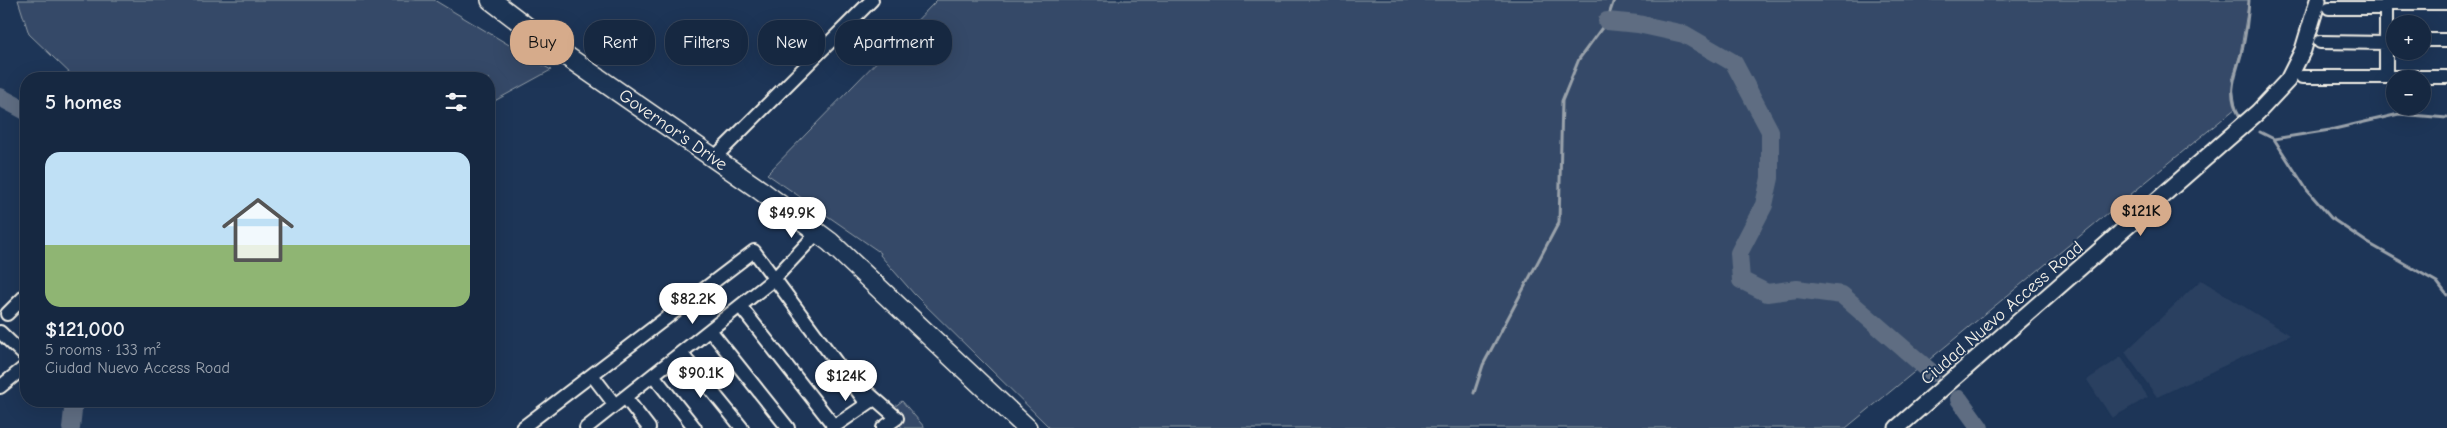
<!DOCTYPE html>
<html lang="en">
<head>
<meta charset="utf-8">
<style>
  :root { --surface:#162841; --page:#23344c; --text:#f1f3f6; --muted:#9ea6b1; --line:#35445a; --accent:#d6ab8b }
  body { margin:0; font-family:"Comic Neue",sans-serif; background:var(--page); color:var(--text); height:100vh; display:flex; flex-direction:column; font-size:19px; white-space:nowrap }
  * { box-sizing:border-box; margin:0 }
  p { font-size:16px; color:var(--muted) }
  .icon { flex:none; width:28px; height:28px; fill:none; stroke:currentColor; stroke-width:2; stroke-linecap:round; stroke-linejoin:round }
  .map { position:relative; flex:1; overflow:hidden }
  .details { position:absolute; left:20px; top:72px; width:475px; height:335px; display:flex; flex-direction:column; background:var(--surface); border-radius:20px; box-shadow:0 5px 20px #0002,0 0 0 1px var(--line) }
  .details>* { flex:none }
  .banner { position:absolute; left:510px; top:20px; width:475px; height:45px; display:flex; gap:10px }
  .fabs { position:absolute; left:2386px; top:15px; display:grid; gap:10px }
  .fabs a { display:grid; place-items:center; width:45px; height:45px; border-radius:50%; background:var(--surface); box-shadow:0 5px 20px #0002,0 0 0 1px var(--line); font-size:25px }
  .price { position:absolute; translate:-50% -42px; padding:0 11px; border-radius:18px; background:#fff; color:#222; font-size:16px; line-height:32px; filter:drop-shadow(0 1px 2px #0008) }
  .price::after { content:''; position:absolute; left:50%; top:30px; width:15px; height:11px; margin-left:-8px; background:inherit; clip-path:polygon(0 0,100% 0,50% 100%) }
  .price.selected { background:var(--accent); color:#111 }
  ul { padding:0; list-style:none }
  li { display:grid; align-content:center; gap:10px; height:265px; padding:0 25px }
  li+li { border-top:1px solid var(--line) }
  li span { display:grid; place-items:center; height:155px; border-radius:15px; color:#555 }
  li>.icon { margin-inline-start:auto }
  span .icon { width:90px; height:90px; fill:#fffc; stroke-width:1 }
  li b { font-size:21px }
  h2 { display:flex; justify-content:space-between; align-items:center; height:60px; padding:0 25px; font-size:21px }
  .chip { padding:0 18px; border-radius:20px; background:var(--surface); box-shadow:0 5px 20px #0002,0 0 0 1px var(--line); font-size:18px; line-height:45px }
  .chip.selected { background:var(--accent); color:#111 }
  .map>svg:first-child { display:block }
  .built { fill:#2a4060 }
  .green { fill:#354a67; stroke:#949ea8 }
  .lines { fill:none; stroke-linecap:round; stroke-linejoin:round }
  .stream { stroke:#9aa2ab; stroke-width:3 }
  .river { stroke:#5e6d82; stroke-width:18 }
  .minor-casing { stroke:#f4f1e8; stroke-width:16 }
  .tertiary-casing { stroke:#f4f1e8; stroke-width:19 }
  .primary-casing { stroke:#f4f1e8; stroke-width:22 }
  .minor { stroke:#1d3557; stroke-width:12 }
  .tertiary { stroke:#1d3557; stroke-width:15 }
  .primary { stroke:#1d3557; stroke-width:19 }
  .labels { text-anchor:middle; dominant-baseline:central; stroke-width:4; stroke-linejoin:round; paint-order:stroke }
  .street-label { font-size:18px; fill:#f4f1e8; stroke:#1d3557 }
</style>
</head>
<body>
<div class="map">
<svg width="2447" height="428" viewBox="0 0 2447 428">
  <rect width="100%" height="100%" fill="#1d3557"/>
  <filter id="ink" filterUnits="userSpaceOnUse"><feTurbulence type="fractalNoise" baseFrequency=".02" numOctaves="2"/><feDisplacementMap in="SourceGraphic" scale="10" xChannelSelector="R" yChannelSelector="G"/><feConvolveMatrix kernelMatrix="1 2 1 2 8 2 1 2 1" color-interpolation-filters="sRGB"/></filter>
  <g filter="url(#ink)">
    <!-- built -->
    <path class="built" d="M2201,280L2290,335L2157,397L2125,352Z
      M2121,357L2148,397L2112,418L2087,380Z"/>
    <!-- green -->
    <path class="green" d="M18,0H434L551,70L489,104V79H76L29,34Z
      M937,0H2249L2240,54L2232,80L2236,108L1846,428H1050L914,294L880,255L881,253L767,174Z
      M902,401L925,428H902L899,423L905,419L894,407Z"/>
    <g class="lines">
      <!-- stream -->
      <path class="stream" d="M2239,115C2226,93 2236,74 2242,51C2246,34 2248,17 2249,0
        M2260,132L2274,139L2307,190L2331,218L2368,243L2437,282L2447,295
        M2274,139L2330,130L2399,114L2447,118
        M1474,393L1483,365L1559,222L1562,101L1579,59L1607,21L1614,0"/>
      <!-- river -->
      <path class="river" d="M1607,21L1638,24L1684,34L1734,63L1770,131V178L1764,205L1739,253L1741,280L1767,293L1797,289L1842,295L1932,373
        M0,97L26,111
        M1959,399L1980,428
        M71,428L74,401"/>
      <defs>
        <path id="minor" d="M2386,0V77H2447
          M2386,3H2447
          M2329,8H2386
          M2422,40H2447
          M2320,42L2386,43
          M2302,77H2386
          M714,158L872,0
          M740,306L834,426
          M7,314L26,295
          M710,330L788,428
          M0,332L26,357
          M681,353L742,428
          M592,375L615,405
          M653,375L695,428
          M858,384L897,418L883,428
          M0,387L26,366
          M625,397L649,428
          M522,428L754,251L867,404
          M586,428L774,279L817,233
          M832,428L873,400"/>
        <path id="tertiary" d="M1897,428L2258,112L2288,80L2303,50L2318,0"/>
        <path id="primary" d="M491,0L549,44L760,190L830,242L1027,428"/>
      </defs>
      <!-- minor casing -->
      <use href="#minor" class="minor-casing"/>
      <!-- tertiary casing -->
      <use href="#tertiary" class="tertiary-casing"/>
      <!-- primary casing -->
      <use href="#primary" class="primary-casing"/>
      <!-- minor -->
      <use href="#minor" class="minor"/>
      <!-- tertiary -->
      <use href="#tertiary" class="tertiary"/>
      <!-- primary -->
      <use href="#primary" class="primary"/>
    </g>
  </g>
  <g class="labels">
    <!-- street labels -->
    <g class="street-label">
      <text transform="translate(673 130) rotate(35)">Governor's Drive</text>
      <text transform="translate(2002 313) rotate(-41)">Ciudad Nuevo Access Road</text>
    </g>
  </g>
</svg>
<div class="fabs">
<a>+</a>
<a>−</a>
</div>
<b class="price selected" style="left:2141px;top:237px">$121K</b>
<b class="price" style="left:792px;top:239px">$49.9K</b>
<b class="price" style="left:693px;top:325px">$82.2K</b>
<b class="price" style="left:701px;top:399px">$90.1K</b>
<b class="price" style="left:846px;top:402px">$124K</b>
<div class="banner">
<a class="chip selected">Buy</a>
<a class="chip">Rent</a>
<a class="chip">Filters</a>
<a class="chip">New</a>
<a class="chip">Apartment</a>
</div>
<section class="details">
<h2>5 homes<svg class="icon" aria-label="filters" viewBox="0 0 24 24"><path d="M4 7h16M4 17h16"/><circle cx="9" cy="7" r="2"/><circle cx="15" cy="17" r="2"/></svg></h2>
<ul>
<li><span style="background:linear-gradient(#bfe0f5 60%,#8fb573 0)"><svg class="icon" aria-label="home" viewBox="0 0 24 24"><path d="M3 11l9-7 9 7M6 9v11h12V9"/></svg></span><div><b>$121,000</b><p>5 rooms · 133 m²</p><p>Ciudad Nuevo Access Road</p></div></li>
</ul>
</section>
</div>
</body>
</html>
